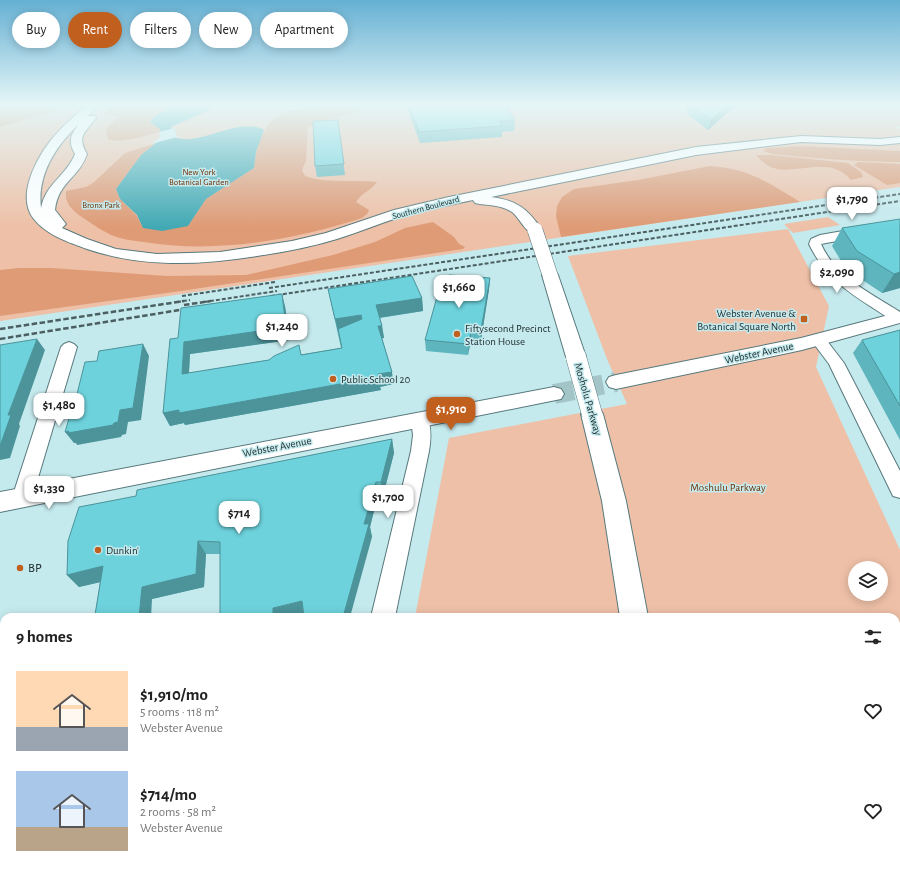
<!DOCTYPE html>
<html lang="en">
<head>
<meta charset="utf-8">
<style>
  :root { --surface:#fff; --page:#f6f6f6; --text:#222; --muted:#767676; --accent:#c05f1e }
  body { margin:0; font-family:"Alegreya Sans",sans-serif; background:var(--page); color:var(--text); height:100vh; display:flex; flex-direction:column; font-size:15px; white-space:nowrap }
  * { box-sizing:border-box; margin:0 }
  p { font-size:13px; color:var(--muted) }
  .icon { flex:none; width:22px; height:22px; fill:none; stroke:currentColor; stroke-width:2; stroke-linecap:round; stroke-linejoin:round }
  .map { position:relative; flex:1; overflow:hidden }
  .side { position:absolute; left:0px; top:613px; width:900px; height:256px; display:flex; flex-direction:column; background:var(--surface); border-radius:12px 12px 0 0; box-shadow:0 2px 10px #0003 }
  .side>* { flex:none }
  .banner { position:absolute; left:12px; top:12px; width:400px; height:36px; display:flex; gap:8px }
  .tools { position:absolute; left:848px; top:561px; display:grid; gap:8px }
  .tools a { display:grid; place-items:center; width:40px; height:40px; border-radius:50%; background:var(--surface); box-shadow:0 2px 10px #0003; font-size:20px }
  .price { position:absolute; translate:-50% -34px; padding:0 9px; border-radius:8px; background:#fff; color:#222; font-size:13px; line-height:26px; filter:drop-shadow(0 1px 2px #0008) }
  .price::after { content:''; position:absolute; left:50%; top:24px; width:12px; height:9px; margin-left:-6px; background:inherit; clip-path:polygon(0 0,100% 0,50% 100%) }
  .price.on { background:var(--accent); color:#fff }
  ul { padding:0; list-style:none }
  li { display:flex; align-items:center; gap:12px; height:100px; padding:0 16px }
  li span { display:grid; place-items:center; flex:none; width:112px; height:80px; border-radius:0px; color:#555 }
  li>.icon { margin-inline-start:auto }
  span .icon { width:48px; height:48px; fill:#fffc; stroke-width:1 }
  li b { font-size:17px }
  h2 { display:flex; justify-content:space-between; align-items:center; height:48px; padding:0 16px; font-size:17px }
  .pill { padding:0 14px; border-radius:18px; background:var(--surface); box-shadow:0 2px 10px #0003; font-size:14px; line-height:36px }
  .pill.on { background:var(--accent); color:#fff }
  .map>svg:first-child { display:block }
  .green { fill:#eec0a7; fill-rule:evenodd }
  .forest { fill:#de9b76 }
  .water { fill:#42a9b4 }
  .pier { fill:#c5eaee }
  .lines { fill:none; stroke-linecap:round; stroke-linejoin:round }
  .secondary-tunnel { stroke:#a4c5c8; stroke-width:20; stroke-dasharray:20 10; stroke-linecap:butt }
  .street-casing { stroke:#57787c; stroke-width:2 }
  .secondary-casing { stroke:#57787c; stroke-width:2 }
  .primary-casing { stroke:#57787c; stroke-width:2 }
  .street { fill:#fff; fill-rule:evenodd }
  .secondary { fill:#fff; fill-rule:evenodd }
  .primary { fill:#fff; fill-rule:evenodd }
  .rail-far1 { stroke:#4b5f61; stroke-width:2; stroke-dasharray:4 2; stroke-linecap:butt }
  .rail { stroke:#4b5f61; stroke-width:2.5; stroke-dasharray:5.5 2.5; stroke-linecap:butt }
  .primary-bridge-far1-casing { stroke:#57787c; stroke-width:16; stroke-linecap:butt }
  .primary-bridge-casing { stroke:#57787c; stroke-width:21; stroke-linecap:butt }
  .primary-bridge-far1 { stroke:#fff; stroke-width:15 }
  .primary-bridge { stroke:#fff; stroke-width:20 }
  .wall { fill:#5eb5bd }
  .shaded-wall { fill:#4c939a }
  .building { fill:#6dd2dc; stroke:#4c939a }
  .poi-dot { fill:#c05f1e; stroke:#c5eaee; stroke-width:1.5 }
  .labels { text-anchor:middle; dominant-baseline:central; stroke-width:3; stroke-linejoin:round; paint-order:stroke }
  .far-park-label { font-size:9px; fill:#6f3206; stroke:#c5eaee }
  .far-street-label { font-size:9px; fill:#212f30; stroke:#c5eaee }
  .poi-label { font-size:11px; fill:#212f30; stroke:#c5eaee; text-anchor:start }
  .street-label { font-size:11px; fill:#212f30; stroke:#c5eaee }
  .park-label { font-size:11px; fill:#6f3206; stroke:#c5eaee }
  .near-poi-label { font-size:13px; fill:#212f30; stroke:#c5eaee; text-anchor:start }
</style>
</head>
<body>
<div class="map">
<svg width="900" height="869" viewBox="0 0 900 869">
  <rect width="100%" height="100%" fill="#c5eaee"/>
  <!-- green -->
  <path class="green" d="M0,105H900V127H897L900,129V187L0,321Z
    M828,217L840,225L793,233L784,224Z
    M788,229L829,306L816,367L900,550V869H368L369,865H896V617H415L449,438L627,404L607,359L568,256ZM855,568H881V594H855Z"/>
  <!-- forest -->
  <path class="forest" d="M0,105H65L51,112L0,127Z
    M112,105H179L157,114L150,121L160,129L161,132C145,135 124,144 108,139L106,130L118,116L104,114Z
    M332,105C341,105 354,102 360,110C343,119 325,117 308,128L306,161L302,170L305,176C328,184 353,179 377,182C371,191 361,193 356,202L369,210L367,214L362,218C294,240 216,254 144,242C133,241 121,239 111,235C103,231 95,226 88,221C77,214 64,206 66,191L86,187L93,183L125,153L154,144L141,155L116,189L120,199L137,216L143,228L188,226L206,199L254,168C256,150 261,127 278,116C288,109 319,107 332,105Z
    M803,146L900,151V162C857,162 815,158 772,154L763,151L767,148Z
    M771,155L848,163L861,172L863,177L851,180C831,156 801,173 777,169C768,167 762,162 756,155Z
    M858,162L900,164V183L887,185L854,165Z
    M710,166C747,168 770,183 800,202L561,237L556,216L557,206L562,197L574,189L638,180Z
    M433,222L454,237L459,244L465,247L463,249L181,291L0,316V270L19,268H51L167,276L246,275L333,255L375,242L405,228Z"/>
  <!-- water -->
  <path class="water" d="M179,105H212L207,111L171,127L176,138C180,138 185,140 189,139C211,138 244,118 264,130L256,152L254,168L206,199L188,226L162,231L143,228L137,215L120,199L116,189L141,155L162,138L160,129L150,122L157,114Z"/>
  <!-- pier -->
  <path class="pier" d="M174,128L177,136H181L151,144L160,137L159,132Z"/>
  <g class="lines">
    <!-- secondary-tunnel -->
    <path class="secondary-tunnel" d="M554,394L616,382"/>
    <defs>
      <path id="street" d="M900,221V229L821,244C836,278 871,293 900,312V323L895,322C860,299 828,284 809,244L811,239L820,235Z
        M819,335L824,337L844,363L900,471V498L893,496L829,364L811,340L814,337Z
        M69,342L74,344L77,347L32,498L29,504L22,506L15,504L12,498L61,347L64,344Z
        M420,414L426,415C432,426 431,439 429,451L395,617H371L411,451L413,435L411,420L414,415Z
        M4,799V827L0,828V800Z
        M311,865H341L340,869H310Z"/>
      <path id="secondary" d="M900,312V323L802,350L616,389L609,387L606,382L609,377L616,375L801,338Z
        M554,387L561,389L564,394L561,399L0,512V492Z"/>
      <path id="primary" d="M87,105H98L88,116H95L96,118C86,132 76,135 87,154C79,178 58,182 55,210L66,224L62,228L87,239L116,249L157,254L220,252L292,241L326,233L394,210L449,197L696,147L801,136L880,139L900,137V143L880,145L801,142L696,155L491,197C517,200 528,209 542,230L540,233C526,237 522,220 512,212C500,204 488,206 475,203L473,200C450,205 426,209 403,216C381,223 359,232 337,239C311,247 284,252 257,256C200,265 143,268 87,249C68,242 46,235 33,218C15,193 40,151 58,132C67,122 77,114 87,105ZM79,124C70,135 68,142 75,154C67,175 45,184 41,208C37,174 56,146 79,124Z
        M550,270L556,272L558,275L586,357L583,361L576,363L569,361L566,357L542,275L544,272Z
        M592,406L600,409L603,414L626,501L648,617H620L602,501L581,414L584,409Z
        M620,865H658V869H620Z
        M658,865H696L697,869H659Z"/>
    </defs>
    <!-- street casing -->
    <use href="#street" class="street-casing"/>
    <!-- secondary casing -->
    <use href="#secondary" class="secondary-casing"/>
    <!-- primary casing -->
    <use href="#primary" class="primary-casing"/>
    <!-- street -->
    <use href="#street" class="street"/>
    <!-- secondary -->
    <use href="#secondary" class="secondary"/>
    <!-- primary -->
    <use href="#primary" class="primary"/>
    <!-- rail-far1 -->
    <path class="rail-far1" d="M269,288L900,194
      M182,296L275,282
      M271,296L900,201
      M177,302L190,300
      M204,302L277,291"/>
    <!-- rail -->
    <path class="rail" d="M184,305L211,301
      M0,329L184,301
      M0,339L192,308"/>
    <defs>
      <path id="primary-bridge-far1" d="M535,230L550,275"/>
      <path id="primary-bridge" d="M576,357L592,414"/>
    </defs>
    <!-- primary-bridge-far1 casing -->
    <use href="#primary-bridge-far1" class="primary-bridge-far1-casing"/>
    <!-- primary-bridge casing -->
    <use href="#primary-bridge" class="primary-bridge-casing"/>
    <!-- primary-bridge-far1 -->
    <use href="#primary-bridge-far1" class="primary-bridge-far1"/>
    <!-- primary-bridge -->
    <use href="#primary-bridge" class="primary-bridge"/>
  </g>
  <!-- wall -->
  <path class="wall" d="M406,105H505L515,120L514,131L502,132V137L420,143Z
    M688,105H736L708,130L686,113Z
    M338,120L345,175L317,177L315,166Z
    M900,219V288L882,293L846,269L832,246L842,228Z
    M490,278L489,289L481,340H471L468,355L426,351L425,340L446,286Z
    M328,289L422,298L423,311L380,318L382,326L384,338H382L392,372L393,384L380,387L381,390L185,425L184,423L170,426L163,413L178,338L285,306L290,340L190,354L189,373L341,348Z
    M900,330V440L853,353L862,340Z
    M392,439L394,453L383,496L378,495L370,527L372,537L304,614L220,554H206L204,587L152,599L95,615L100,582L79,587L67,575L136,496Z"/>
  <!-- shaded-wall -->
  <path class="shaded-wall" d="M728,105H736L708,130L711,120Z
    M900,272V288L882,293L894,274Z
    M490,278L489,289L481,340V330Z
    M282,294L285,306L290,340L190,354L188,387L182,374L184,342Z
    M422,298L423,311L377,318L376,305Z
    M361,315L362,328L338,332L335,319Z
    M378,326H382L384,338L380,339Z
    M471,329V340L468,355L469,344Z
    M37,339L45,350L19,424L20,426L10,458L0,460V446L8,415Z
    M143,344L149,356L141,420L128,422L126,434L122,435L121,437L77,445L76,443H74L65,432L114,423L120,410Z
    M392,372L393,384L380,387L381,390L185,425L184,423L170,426L163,413Z
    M392,439L394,453L383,496L381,482Z
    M376,482L378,495L370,527L372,537L350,617H343L364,524Z
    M198,541L206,554L204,587L152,599L151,617H139L142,587Z
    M103,566L114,579L79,587L67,575Z
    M302,601L308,613L290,617H273V608Z
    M4,735V761L0,762V749Z
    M8,865H31L30,869H7Z
    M207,865H219V869H207Z"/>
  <!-- building -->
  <path class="building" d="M409,105H505L515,120L499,121L502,126L419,132Z
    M692,105H728L711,120Z
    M338,120L344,164L315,166L313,121Z
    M900,219V272L894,274L857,251L842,228Z
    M449,275L490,278L481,330L471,329L469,344L425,340L440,286H446Z
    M412,276L422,298L376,305L382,326H378L392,372L378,374L379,377L179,413V410L163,413L170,339L178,338L181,308L282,294L286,327L184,342L182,374L269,360L274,356L299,345L301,355L342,348L338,329L362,319L361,315L335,319L328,289Z
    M900,330V406L862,340Z
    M37,339L8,415H11L0,446V345Z
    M143,344L133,408L120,410L118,422L114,423L113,425L68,433L69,431L65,432L70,415L72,414L85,362L97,361L99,351Z
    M392,439L381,482H376L364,524H369L343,617H304L302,601L273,608V617H220V542L198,541L196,574L142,587L139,617H86L95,615L103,566L67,575L68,541L79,507L136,496L137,490Z
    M4,636V735L1,749H0V637Z
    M4,844V865H8L7,869H0V845Z
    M101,865H207V869H101Z"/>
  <!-- sky -->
  <linearGradient id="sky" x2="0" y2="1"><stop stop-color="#65b0d3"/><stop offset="0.46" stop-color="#e5f6f7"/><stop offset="1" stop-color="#e5f6f7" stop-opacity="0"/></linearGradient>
  <rect width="900" height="227" fill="url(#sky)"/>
  <!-- markers -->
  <g class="poi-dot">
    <rect x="800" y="315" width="8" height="8" rx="2"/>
    <circle cx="457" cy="334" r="4"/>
    <circle cx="333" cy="379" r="4"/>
    <circle cx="98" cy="550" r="4"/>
    <circle cx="20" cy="568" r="4"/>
  </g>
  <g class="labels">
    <!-- far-park labels -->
    <g class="far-park-label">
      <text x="199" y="172">New York<tspan x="199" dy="10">Botanical Garden</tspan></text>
      <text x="101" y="205">Bronx Park</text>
    </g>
    <!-- far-street labels -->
    <g class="far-street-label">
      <text transform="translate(426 208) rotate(-15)">Southern Boulevard</text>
    </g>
    <!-- poi labels -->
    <g class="poi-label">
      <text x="796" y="313" text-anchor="end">Webster Avenue &amp;<tspan x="796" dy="13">Botanical Square North</tspan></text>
      <text x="465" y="328">Fiftysecond Precinct<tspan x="465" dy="13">Station House</tspan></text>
      <text x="341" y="379">Public School 20</text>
      <text x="106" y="550">Dunkin'</text>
    </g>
    <!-- street labels -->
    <g class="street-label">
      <text transform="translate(759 353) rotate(-12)">Webster Avenue</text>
      <text transform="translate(588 399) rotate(74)">Mosholu Parkway</text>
      <text transform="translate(277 447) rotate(-11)">Webster Avenue</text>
    </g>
    <!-- park labels -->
    <g class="park-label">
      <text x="728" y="487">Moshulu Parkway</text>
    </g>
    <!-- near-poi labels -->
    <g class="near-poi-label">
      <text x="28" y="568">BP</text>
    </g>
  </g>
</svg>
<div class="tools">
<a><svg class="icon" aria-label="layers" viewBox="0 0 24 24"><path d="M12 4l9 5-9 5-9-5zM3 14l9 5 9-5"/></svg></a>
</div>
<b class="price" style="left:852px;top:221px">$1,790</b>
<b class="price" style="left:837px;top:294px">$2,090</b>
<b class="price" style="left:459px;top:309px">$1,660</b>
<b class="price" style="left:282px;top:348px">$1,240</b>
<b class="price" style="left:59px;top:427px">$1,480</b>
<b class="price on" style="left:451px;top:431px">$1,910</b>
<b class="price" style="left:49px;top:510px">$1,330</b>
<b class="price" style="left:388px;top:519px">$1,700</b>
<b class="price" style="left:239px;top:535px">$714</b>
<div class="banner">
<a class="pill">Buy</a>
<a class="pill on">Rent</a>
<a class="pill">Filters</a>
<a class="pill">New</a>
<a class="pill">Apartment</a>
</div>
<section class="side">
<h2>9 homes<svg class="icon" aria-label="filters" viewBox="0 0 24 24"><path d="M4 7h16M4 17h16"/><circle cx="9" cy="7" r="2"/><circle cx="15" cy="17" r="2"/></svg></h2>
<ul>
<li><span style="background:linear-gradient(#ffd9b3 70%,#9aa5b1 0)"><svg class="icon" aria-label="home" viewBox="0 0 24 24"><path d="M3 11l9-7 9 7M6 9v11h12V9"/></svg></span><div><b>$1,910/mo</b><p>5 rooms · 118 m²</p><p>Webster Avenue</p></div><svg class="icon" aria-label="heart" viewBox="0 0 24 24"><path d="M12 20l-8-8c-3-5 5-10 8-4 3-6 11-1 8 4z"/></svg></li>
<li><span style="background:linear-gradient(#a9c7e8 70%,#b9a48a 0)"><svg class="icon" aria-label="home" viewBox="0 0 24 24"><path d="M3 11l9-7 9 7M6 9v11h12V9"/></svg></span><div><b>$714/mo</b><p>2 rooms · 58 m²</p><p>Webster Avenue</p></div><svg class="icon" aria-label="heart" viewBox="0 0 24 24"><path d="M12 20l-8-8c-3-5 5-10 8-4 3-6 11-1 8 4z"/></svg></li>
</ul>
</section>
</div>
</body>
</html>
